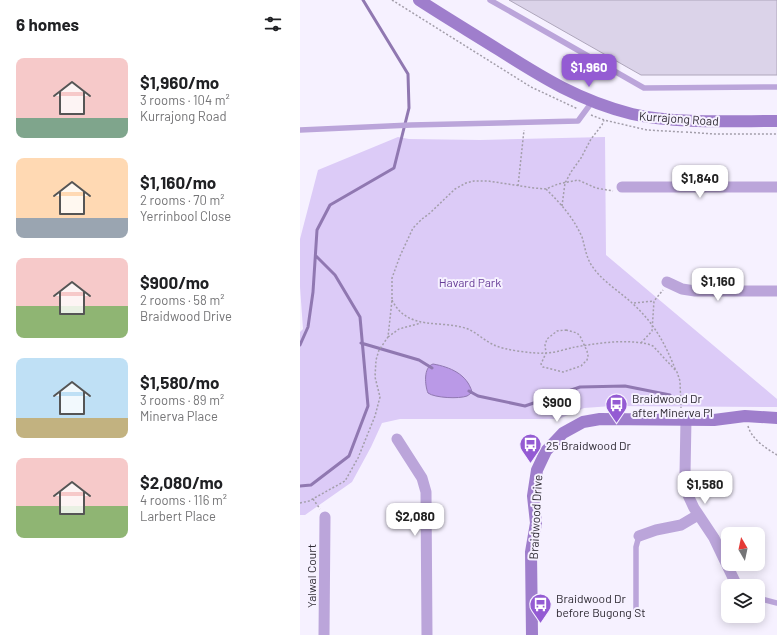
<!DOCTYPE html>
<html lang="en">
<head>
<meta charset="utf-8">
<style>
  :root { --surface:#fff; --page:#f2f2f2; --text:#202124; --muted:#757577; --accent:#945bd3 }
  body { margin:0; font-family:Barlow,sans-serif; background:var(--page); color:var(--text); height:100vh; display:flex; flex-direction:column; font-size:15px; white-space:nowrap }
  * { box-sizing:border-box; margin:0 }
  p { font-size:13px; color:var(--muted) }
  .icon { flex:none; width:22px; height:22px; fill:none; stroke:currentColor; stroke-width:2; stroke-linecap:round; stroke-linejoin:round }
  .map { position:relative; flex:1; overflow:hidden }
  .sheet { display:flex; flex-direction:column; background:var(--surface); width:300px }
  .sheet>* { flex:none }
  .needle { width:26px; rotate:351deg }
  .fabs { position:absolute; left:421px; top:527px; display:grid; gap:8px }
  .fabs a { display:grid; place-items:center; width:44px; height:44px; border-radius:8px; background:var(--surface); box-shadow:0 2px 10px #0003; font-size:20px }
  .price { position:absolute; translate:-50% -34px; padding:0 9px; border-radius:8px; background:#fff; color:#222; font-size:13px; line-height:26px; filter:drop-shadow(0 1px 2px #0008) }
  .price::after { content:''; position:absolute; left:50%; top:24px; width:12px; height:9px; margin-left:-6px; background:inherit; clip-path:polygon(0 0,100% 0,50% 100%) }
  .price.on { background:var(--accent); color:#fff }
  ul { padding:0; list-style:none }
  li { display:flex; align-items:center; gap:12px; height:100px; padding:0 16px }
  li span { display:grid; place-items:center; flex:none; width:112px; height:80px; border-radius:8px; color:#555 }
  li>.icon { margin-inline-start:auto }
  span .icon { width:48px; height:48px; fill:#fffc; stroke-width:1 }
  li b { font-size:17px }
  h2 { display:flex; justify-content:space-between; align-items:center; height:48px; padding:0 16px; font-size:17px }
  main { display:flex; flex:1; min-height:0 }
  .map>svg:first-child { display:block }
  .green { fill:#dccbf7 }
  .water { fill:#ba99e7; stroke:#9078b1 }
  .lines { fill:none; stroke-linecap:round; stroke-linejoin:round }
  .stream { stroke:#9078b1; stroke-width:3 }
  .building { fill:#dbd3e9; stroke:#aea6bb }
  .path { stroke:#a39eaa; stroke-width:1.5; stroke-dasharray:2 2; stroke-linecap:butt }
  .lane { stroke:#bba5da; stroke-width:5.5 }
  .street { stroke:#bba5da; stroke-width:11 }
  .secondary { stroke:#9f7ecc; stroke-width:12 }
  .labels { text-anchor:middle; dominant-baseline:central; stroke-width:4; stroke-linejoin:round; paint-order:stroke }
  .street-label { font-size:12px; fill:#2e2a33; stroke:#f6f1ff }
  .park-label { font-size:12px; fill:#673d97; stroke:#f6f1ff }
  .poi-label { font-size:12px; fill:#2e2a33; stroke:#f6f1ff; text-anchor:start }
</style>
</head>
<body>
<main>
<section class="sheet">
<h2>6 homes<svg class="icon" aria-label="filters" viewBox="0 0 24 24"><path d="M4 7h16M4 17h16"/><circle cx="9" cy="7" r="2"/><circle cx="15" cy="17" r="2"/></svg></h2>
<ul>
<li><span style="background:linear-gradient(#f6c9c9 75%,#7fa58c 0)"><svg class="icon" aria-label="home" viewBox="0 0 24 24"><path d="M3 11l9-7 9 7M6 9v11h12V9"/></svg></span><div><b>$1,960/mo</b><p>3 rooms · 104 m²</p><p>Kurrajong Road</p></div></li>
<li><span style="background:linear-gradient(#ffd9b3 75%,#9aa5b1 0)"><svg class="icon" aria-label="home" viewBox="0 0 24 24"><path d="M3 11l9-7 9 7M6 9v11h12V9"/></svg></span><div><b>$1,160/mo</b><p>2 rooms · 70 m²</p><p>Yerrinbool Close</p></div></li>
<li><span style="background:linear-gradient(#f6c9c9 60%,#8fb573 0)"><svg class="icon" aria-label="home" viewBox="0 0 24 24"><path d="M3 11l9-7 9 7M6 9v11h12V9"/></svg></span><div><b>$900/mo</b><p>2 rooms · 58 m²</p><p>Braidwood Drive</p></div></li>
<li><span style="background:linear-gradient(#bfe0f5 75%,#c2b280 0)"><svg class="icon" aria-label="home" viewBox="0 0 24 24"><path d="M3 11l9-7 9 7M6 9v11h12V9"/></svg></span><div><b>$1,580/mo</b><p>3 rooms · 89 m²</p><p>Minerva Place</p></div></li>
<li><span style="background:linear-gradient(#f6c9c9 60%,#8fb573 0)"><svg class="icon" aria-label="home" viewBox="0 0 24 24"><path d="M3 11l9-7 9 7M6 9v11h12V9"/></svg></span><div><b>$2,080/mo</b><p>4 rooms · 116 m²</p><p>Larbert Place</p></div></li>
</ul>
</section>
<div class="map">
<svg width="477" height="635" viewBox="0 0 477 635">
  <rect width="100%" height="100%" fill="#f6f1ff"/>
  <!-- green -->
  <path class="green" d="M98,137L109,139L180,140L305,137L306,255L477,399V407L312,406L284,408L259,419H100L82,423L71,447L52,482L5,515H0V332L3,329L0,287V239L18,170Z"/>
  <!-- water -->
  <path class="water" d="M133,364C150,367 167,374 172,392C171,393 169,395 167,396C159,399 135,398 128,393C125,386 123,367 133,364Z"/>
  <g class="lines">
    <!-- stream -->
    <path class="stream" d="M61,343L119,360L132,368
      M0,345L8,327L13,292L17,230L30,205L94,168L109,108L108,74L63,0
      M169,391L178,396L225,406L280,387L325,386L370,395
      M0,486L11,485L49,456L68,406L60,317L35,275L16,256"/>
  </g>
  <!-- building -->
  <path class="building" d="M209,0H477V75H341Z"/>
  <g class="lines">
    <!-- path -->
    <path class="path" d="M92,0L231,87L278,109
      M291,115L304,120L347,130L383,132
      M386,132L414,134H477
      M218,186L224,130
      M246,189C261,204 273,217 282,237C285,247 286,257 292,266C302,281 319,291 332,303C354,323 365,343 376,371
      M262,206L265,183L271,172L281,158L291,139L302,125L304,120
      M92,300C108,332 141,319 168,329C177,333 185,341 194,345C204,350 234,354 245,353C255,353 266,349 275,347C300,343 324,339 348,344L353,346L377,372L380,381L381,408
      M334,303L354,301
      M266,330L277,333L280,336L287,351L288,356L287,360L281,366L263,372L243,367L241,364L246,353L245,345L247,339L257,331Z
      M88,337L99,329L121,323
      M341,343L352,331L354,301L363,290
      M448,426C452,440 466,448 477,455
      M13,499L20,509
      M0,503L9,501L45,481L58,458L75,416L80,397L75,377L76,360L79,350L88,337L92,300V278L100,256L113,228L122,219L130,213L155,189L166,183L174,181H188L234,188L246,189L258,184L278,180L296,188L313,191"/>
    <!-- lane -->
    <path class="lane" d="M190,0L344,88L477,87
      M0,130L111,125L278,121L292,102
      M458,598L477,603
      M336,609V547L339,536"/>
    <!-- street -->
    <path class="street" d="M322,187H477
      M367,282L382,289L395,291H477
      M386,419L385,474L387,493L394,508L414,538L437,586
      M97,439L122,478L126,492L127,635
      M339,536L356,530L381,525L398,515
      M24,635L25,517"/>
    <!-- secondary -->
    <path class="secondary" d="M119,0C145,17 172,33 199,50C243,78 280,101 332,114C375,124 432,121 477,121
      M232,635L231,552L236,523L233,496L237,470L246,451L263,433L283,422L300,419L414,420L445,416L477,418"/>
  </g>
  <!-- icons -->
  <defs>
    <symbol id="bus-pin" viewBox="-11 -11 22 30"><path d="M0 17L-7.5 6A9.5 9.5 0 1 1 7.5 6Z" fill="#945bd3" stroke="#f6f1ff"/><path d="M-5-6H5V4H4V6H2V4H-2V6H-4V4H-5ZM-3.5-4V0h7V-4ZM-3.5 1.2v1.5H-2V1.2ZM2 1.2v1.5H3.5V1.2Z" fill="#fff"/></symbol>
  </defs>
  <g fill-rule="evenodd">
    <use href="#bus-pin" x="304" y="392" width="25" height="34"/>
    <use href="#bus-pin" x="218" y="432" width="25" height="34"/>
    <use href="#bus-pin" x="228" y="592" width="25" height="34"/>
  </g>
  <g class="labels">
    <!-- street labels -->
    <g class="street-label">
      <text transform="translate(379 118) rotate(4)">Kurrajong Road</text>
      <text transform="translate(235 517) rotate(-87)">Braidwood Drive</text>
      <text transform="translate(11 576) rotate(-90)">Yalwal Court</text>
    </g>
    <!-- park labels -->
    <g class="park-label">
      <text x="170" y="282">Havard Park</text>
    </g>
    <!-- poi labels -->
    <g class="poi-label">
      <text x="332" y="398">Braidwood Dr<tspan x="332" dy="14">after Minerva Pl</tspan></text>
      <text x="246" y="445">25 Braidwood Dr</text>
      <text x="256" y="598">Braidwood Dr<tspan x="256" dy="14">before Bugong St</tspan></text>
    </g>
  </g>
</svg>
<div class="fabs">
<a><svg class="needle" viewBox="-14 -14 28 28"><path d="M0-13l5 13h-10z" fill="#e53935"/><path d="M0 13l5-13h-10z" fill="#757577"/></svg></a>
<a><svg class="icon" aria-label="layers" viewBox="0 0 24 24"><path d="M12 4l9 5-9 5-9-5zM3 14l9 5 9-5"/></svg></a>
</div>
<b class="price on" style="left:289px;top:88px">$1,960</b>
<b class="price" style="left:400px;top:199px">$1,840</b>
<b class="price" style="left:418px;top:302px">$1,160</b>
<b class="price" style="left:257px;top:423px">$900</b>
<b class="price" style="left:405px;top:505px">$1,580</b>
<b class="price" style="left:115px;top:537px">$2,080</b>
</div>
</main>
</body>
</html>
